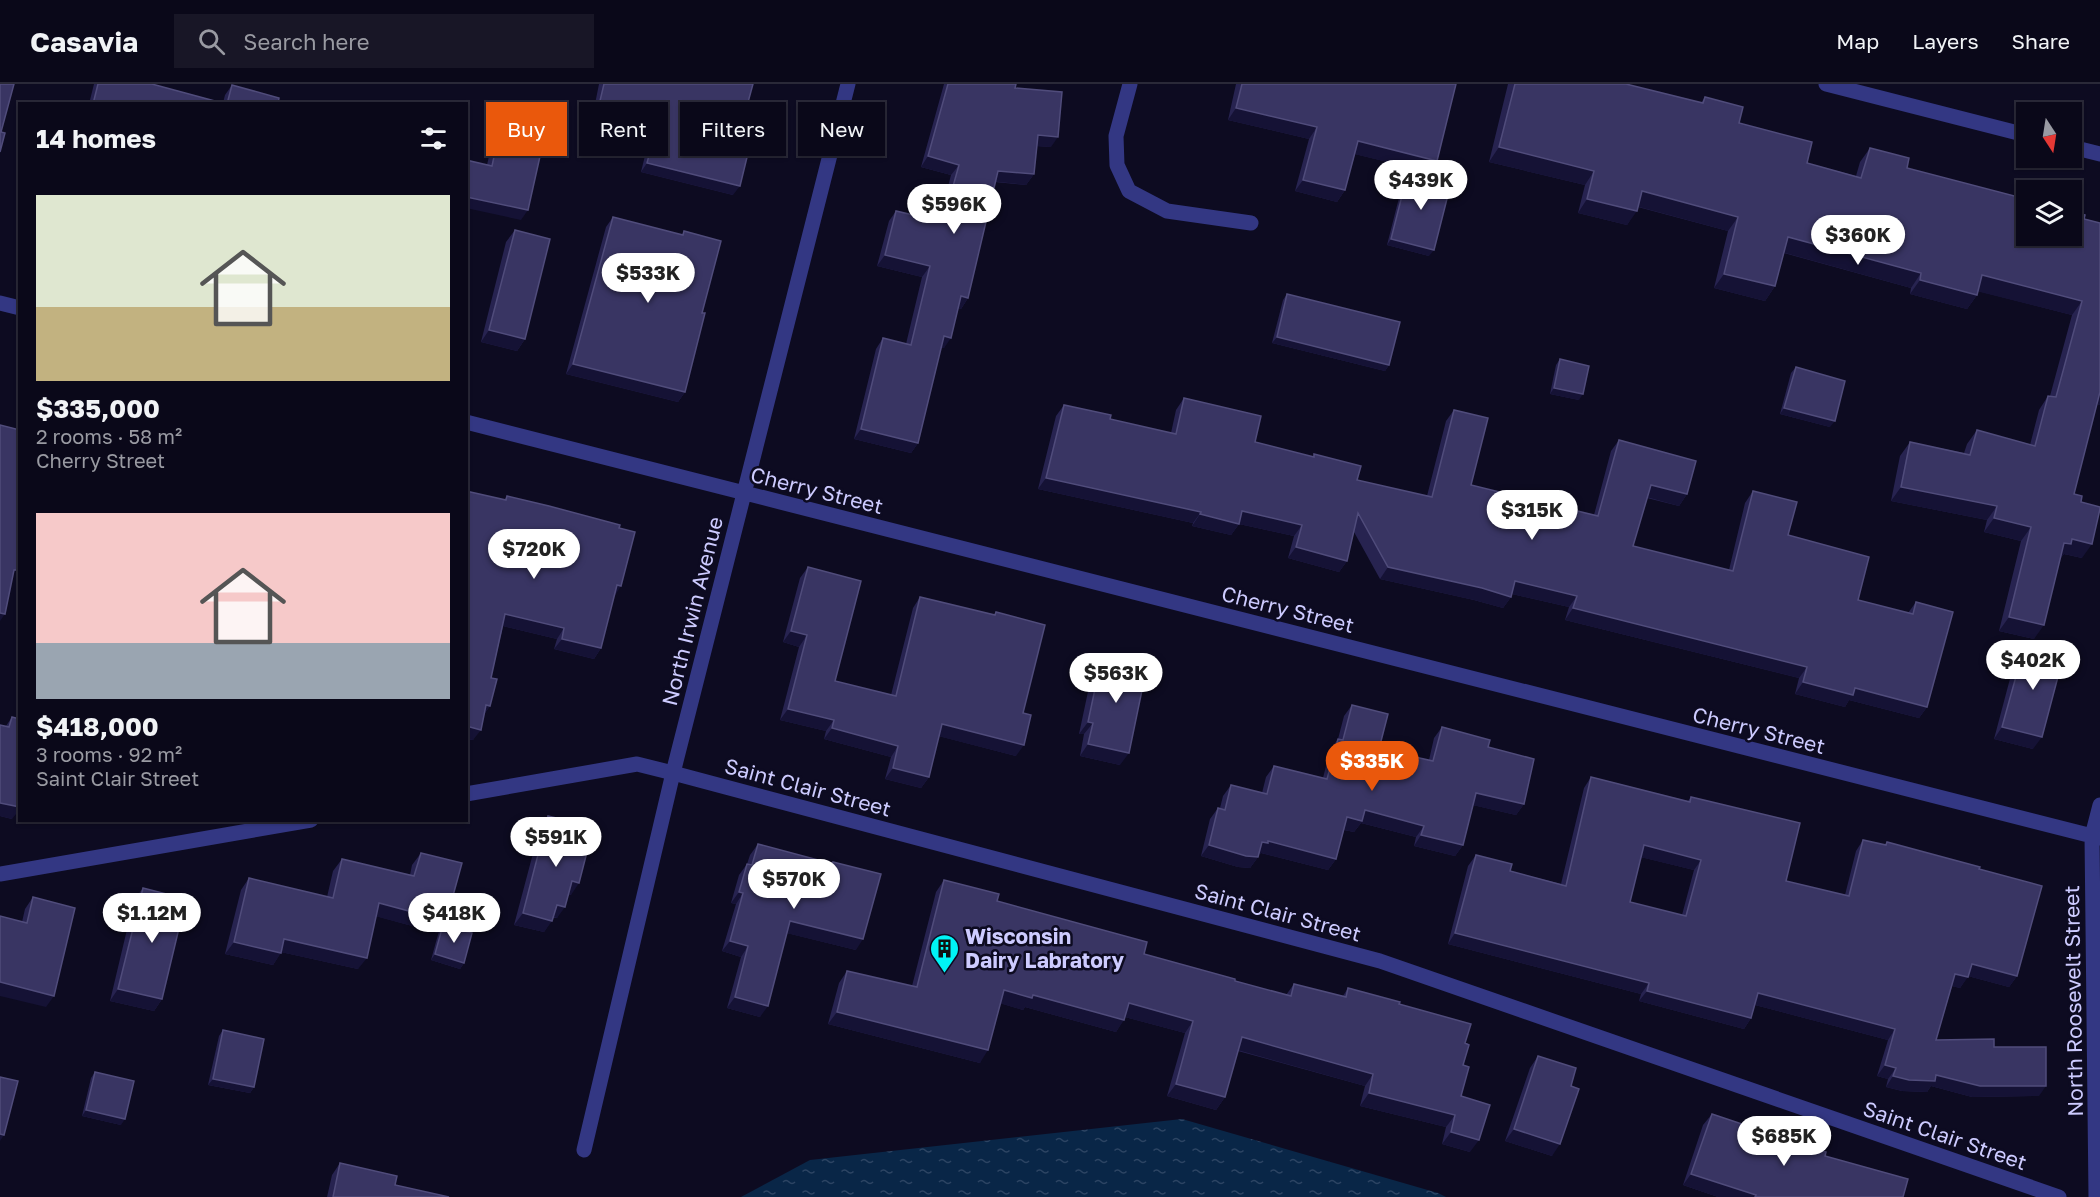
<!DOCTYPE html>
<html lang="en">
<head>
<meta charset="utf-8">
<style>
  :root { --surface:#0a0819; --page:#181626; --text:#f1f3f6; --muted:#999aa2; --line:#2a2938; --accent:#ea580c }
  body { margin:0; font-family:"Golos Text",sans-serif; background:var(--page); color:var(--text); height:100vh; display:flex; flex-direction:column; font-size:22px; white-space:nowrap }
  * { box-sizing:border-box; margin:0 }
  p { font-size:20px; color:var(--muted) }
  .icon { flex:none; width:33px; height:33px; fill:none; stroke:currentColor; stroke-width:2; stroke-linecap:round; stroke-linejoin:round }
  .map { position:relative; flex:1; overflow:hidden }
  .side { position:absolute; left:18px; top:18px; width:450px; height:720px; display:flex; flex-direction:column; background:var(--surface); border-radius:0px; box-shadow:0 2px 4px #0004,0 0 0 2px var(--line) }
  .side>* { flex:none }
  .top-card { position:absolute; left:486px; top:18px; width:570px; height:54px; display:flex; gap:12px }
  .needle { width:39px; rotate:168deg }
  .controls { position:absolute; left:2016px; top:18px; display:grid; gap:12px }
  .controls a { display:grid; place-items:center; width:66px; height:66px; border-radius:0px; background:var(--surface); box-shadow:0 2px 4px #0004,0 0 0 2px var(--line); font-size:30px }
  .price { position:absolute; translate:-50% -51px; padding:0 14px; border-radius:21px; background:#fff; color:#222; font-size:20px; line-height:39px; filter:drop-shadow(0 2px 3px #0008) }
  .price::after { content:''; position:absolute; left:50%; top:36px; width:18px; height:14px; margin-left:-9px; background:inherit; clip-path:polygon(0 0,100% 0,50% 100%) }
  .price.on { background:var(--accent); color:#fff }
  ul { padding:0; list-style:none }
  li { display:grid; align-content:center; gap:12px; height:318px; padding:0 18px }
  li span { display:grid; place-items:center; height:186px; border-radius:0px; color:#555 }
  li>.icon { margin-inline-start:auto }
  span .icon { width:108px; height:108px; fill:#fffc; stroke-width:1 }
  li b { font-size:26px }
  h2 { display:flex; justify-content:space-between; align-items:center; height:72px; padding:0 18px; font-size:26px }
  .pill { padding:0 21px; border-radius:0px; background:var(--surface); box-shadow:0 2px 4px #0004,0 0 0 2px var(--line); font-size:21px; line-height:54px }
  .pill.on { background:var(--accent); color:#fff }
  header { display:flex; align-items:center; gap:36px; box-sizing:border-box; height:84px; padding:0 30px; background:var(--surface); border-bottom:2px solid var(--line) }
  header strong { font-size:28px }
  nav { display:flex; gap:33px; margin-inline-start:auto; font-size:21px }
  .search { width:420px; height:54px; background:var(--page); display:flex; align-items:center; gap:15px; box-sizing:border-box; padding:0 21px; border-radius:0px; color:var(--muted); font-size:22px }
  .map>svg:first-child { display:block }
  .water { fill:url(#water-ripples) }
  .lines { fill:none; stroke-linecap:round; stroke-linejoin:round }
  .minor { stroke:#333783; stroke-width:15 }
  .wall { fill:#272350; fill-rule:evenodd }
  .shaded-wall { fill:#151235 }
  .building { fill:#393563; stroke:#504c7b; stroke-width:1.5; fill-rule:evenodd }
  .labels { text-anchor:middle; dominant-baseline:central; stroke-width:5; stroke-linejoin:round; paint-order:stroke }
  .street-label { font-size:21px; fill:#cdcbff; stroke:#0d0b21 }
  .poi-label { font-size:21px; font-weight:bold; fill:#cdcbff; stroke:#0d0b21; text-anchor:start }
</style>
</head>
<body>
<header>
<strong>Casavia</strong>
<div class="search"><svg class="icon" aria-label="search" viewBox="0 0 24 24"><circle cx="10" cy="10" r="6"/><path d="M15 15l6 6"/></svg>Search here</div>
<nav><a>Map</a><a>Layers</a><a>Share</a></nav>
</header>
<div class="map">
<svg width="2100" height="1113" viewBox="0 0 2100 1113">
  <defs>
    <pattern id="water-ripples" width="26" height="14" patternUnits="userSpaceOnUse" patternTransform="scale(1.5)"><rect width="26" height="14" fill="#092647"/><path d="M2 4q2-2 4 0t4 0M15 11q2-2 4 0t4 0" fill="none" stroke="#2c4463"/></pattern>
  </defs>
  <rect width="100%" height="100%" fill="#0d0b21"/>
  <!-- water -->
  <path class="water" d="M1182,1035L1438,1109L1446,1113H741L810,1076Z"/>
  <g class="lines">
    <!-- minor -->
    <path class="minor" d="M1130,0L1116,52L1117,81L1129,107L1167,127L1251,139
      M1826,0L2026,51
      M2072,63L2100,70
      M0,219L20,224
      M466,338L2100,754
      M466,710L637,680L673,689L1380,877L2059,1113
      M0,790L311,736
      M584,1066L673,689L848,0
      M2096,1113L2092,752L2100,721"/>
  </g>
  <!-- wall -->
  <path class="wall" d="M94,0H152L223,19L225,11L232,1L278,20H89Z
    M599,0H753L736,62L733,111L641,88L652,43L593,30Z
    M944,0H1016L1015,4L1051,63L1037,62L1034,90L1026,101L995,98L968,214L961,225L958,224L944,264H941L918,359L911,369L854,355L876,265L883,254L906,260L922,193L877,182L889,137L896,127L939,137L951,91L921,83Z
    M1236,0H1456L1437,77L1429,88L1355,70L1345,106L1337,118L1295,107L1309,55L1228,36Z
    M1508,0H1626L1701,19L1705,13L1739,39L1807,79L1856,92L1860,78L1870,64L1907,84L2100,139V321L2097,320L2074,410L2081,418L2082,474L2064,470L2060,474L2034,555L1999,547L2021,457L1984,448L1987,436L1891,417L1900,372L1910,358L1964,369L1967,360L1977,346L2030,361L2039,326L2048,312H2050L2072,231L1978,207L1977,211L1967,225L1910,210L1911,204L1784,169L1775,202L1765,217L1714,204L1728,147L1638,123L1627,141L1578,129L1585,101L1489,78Z
    M501,40L521,136L487,81L494,50Z
    M1408,88L1429,172L1387,161L1404,94Z
    M613,133L682,151L684,147L702,229L685,308L678,318L566,290L606,143Z
    M515,146L525,255L517,267L481,258L506,158Z
    M1287,210L1389,281L1385,287L1272,259L1283,216Z
    M1560,275L1579,316L1550,310L1556,281Z
    M1796,283L1830,343L1780,330L1791,289Z
    M1184,314L1255,358L1313,373L1314,370L1357,396L1427,412L1446,337L1454,326L1471,401L1594,431L1611,367L1619,356L1687,410L1679,422L1647,414L1633,462L1729,486L1745,419L1753,407L1788,451L1858,516L1908,529L1916,518L1927,623L1919,634L1849,616L1845,623L1795,610L1799,594L1565,536L1569,523L1512,510L1511,513L1503,524L1474,516L1380,495L1354,448L1347,477L1339,488L1288,474L1294,452L1239,440L1231,451L1192,442L1193,439L1038,405L1056,332L1064,321L1110,335L1171,349L1176,326Z
    M466,407L504,416L507,412L614,513L601,564L594,575L554,565L557,555L503,542L491,594L490,622L484,630L473,656L466,655Z
    M808,483L835,597L891,611L913,524L920,513L994,531L996,528L1023,629L1016,672L939,652L929,693L921,704L885,695L891,673L824,655L826,647L780,636L799,563L783,558L800,494Z
    M2025,560L2033,665L1994,655L2016,572Z
    M1102,572L1120,681L1080,672L1084,650H1079L1093,584Z
    M1352,621L1379,665L1429,676L1434,654L1442,643L1488,663L1524,720L1516,731L1473,721L1463,761L1455,772L1414,762L1416,753L1361,739L1354,748L1344,746L1336,775L1328,786L1261,769L1259,770L1258,773L1250,784L1238,783L1201,772L1210,735L1218,724H1220L1223,712L1231,701L1262,709L1266,693L1274,682L1323,694L1330,666L1338,655L1344,632Z
    M12,633V735L0,732V641L6,642Z
    M1591,693L1688,717L1691,713L1786,797L1845,811L1856,767L1863,756L1885,761L1887,758L1979,785L2017,892L2009,903L1968,892L1960,904L1952,902L1936,956L1994,963L2039,1012L1972,1013L1931,1002L1927,1008L1902,1007L1886,1003L1888,995L1877,992L1888,956L1755,921L1751,934L1744,945L1639,917L1641,910L1448,860L1468,782L1476,771L1510,787L1561,800L1584,704ZM1641,773L1694,786L1682,831L1630,818Z
    M548,732L580,766L571,811L568,810L557,834H553L544,848L514,841L540,743Z
    M758,760L832,780L833,778L856,866L787,849L760,933L727,924L741,873L722,867L736,820L731,819L739,791L747,780L750,771Z
    M421,769L446,837L443,841L464,879L460,885L431,876L439,847L438,849L376,832L358,885L281,868L273,881L225,870L241,806L249,794L327,813L333,787L342,775L410,791L412,781Z
    M944,796L997,817L1144,870L1235,897L1286,911L1294,900L1343,912L1348,904L1399,920L1465,959L1461,1012L1470,1068L1442,1060L1446,1043L1360,1022L1365,1002L1238,967L1225,1013L1216,1026L1167,1012L1185,949L1125,933L1116,948L1025,923L1023,926L1000,919L980,979L828,940L839,899L847,887L912,902L936,808Z
    M143,804L162,915L154,927L110,917L134,816Z
    M33,813L46,923L22,838L25,825Z
    M223,946L254,1003L250,1009L208,1001L219,952Z
    M1538,972L1571,1002L1552,1072L1505,1057L1530,984Z
    M95,988L121,1041L82,1032L91,994Z
    M1712,1030L1825,1072L1903,1113H1718L1683,1101L1703,1041Z
    M340,1079L395,1101L449,1113H327L332,1091Z"/>
  <!-- shaded-wall -->
  <path class="shaded-wall" d="M599,21L659,34L652,43L593,30Z
    M1236,24L1317,43L1309,55L1228,36Z
    M1038,51L1058,53L1051,63L1031,62Z
    M1358,57L1437,77L1429,88L1350,69Z
    M1499,63L1594,87L1585,101L1489,78Z
    M928,72L959,81L951,91L921,83Z
    M647,79L740,102L733,111L641,88Z
    M998,87L1034,90L1026,101L990,97Z
    M1303,96L1345,106L1337,118L1295,107Z
    M1642,107L1738,133L1728,147L1632,121Z
    M466,113L528,126L521,136L466,124Z
    M1587,115L1637,127L1627,141L1578,129Z
    M1788,153L1921,189L1911,204L1778,167Z
    M1391,155L1434,166L1429,172L1387,161Z
    M885,171L930,182L922,193L877,182Z
    M1724,190L1775,202L1765,217L1714,204Z
    M1982,191L2082,217L2072,231L1972,206Z
    M1920,196L1977,211L1967,225L1910,210Z
    M961,212L968,214L961,225L954,223Z
    M489,246L525,255L517,267L481,258Z
    M944,252L951,254L944,264L937,263Z
    M1277,253L1389,281L1385,287L1272,259Z
    M573,280L685,308L678,318L566,290Z
    M1554,304L1583,310L1579,316L1550,310Z
    M2100,306V321L2091,318Z
    M1784,324L1835,337L1830,343L1780,330Z
    M861,345L918,359L911,369L854,355Z
    M1046,394L1201,428L1193,439L1038,405Z
    M1651,401L1687,410L1679,422L1643,412Z
    M1901,403L1997,422L1987,436L1891,417Z
    M1242,427L1302,441L1294,452L1239,440L1231,451L1192,442L1200,430Z
    M1994,434L2031,443L2021,457L1984,448Z
    M2072,455L2092,460L2082,474L2064,470L2061,474L2054,473L2064,459Z
    M1296,463L1347,477L1339,488L1288,474Z
    M1388,483L1482,504L1511,513L1503,524L1474,516L1380,495Z
    M1515,497L1577,512L1569,523L1507,509Z
    M617,501L621,502L614,513Z
    M1573,524L1807,583L1799,594L1565,536Z
    M0,529L5,530L0,537Z
    M505,530L564,544L557,555L498,541Z
    M2009,533L2044,541L2034,555L1999,547Z
    M791,547L807,551L799,563L783,558Z
    M562,555L601,564L594,575L554,565Z
    M1803,598L1855,604L1927,623L1919,634L1849,616L1845,623L1795,610Z
    M486,621L490,622L483,632Z
    M788,625L834,636L826,647L780,636Z
    M1088,638L1093,639L1084,650H1079Z
    M942,640L1024,661L1016,672L934,651Z
    M466,642L481,646L473,656L466,655Z
    M2002,643L2042,653L2033,665L1994,655Z
    M832,644L898,662L891,673L824,655Z
    M1088,660L1129,669L1120,681L1080,672Z
    M893,684L929,693L921,704L885,695Z
    M1476,709L1524,720L1516,731L1468,720Z
    M0,719L20,723V725L12,735L0,732Z
    M1365,726L1424,742L1416,753L1361,739L1354,748L1339,745L1347,733Z
    M1421,751L1463,761L1455,772L1414,762Z
    M1268,757L1336,775L1328,786L1261,769L1260,770L1255,769L1262,758Z
    M1209,761L1258,773L1250,784L1238,783L1201,772Z
    M1644,761L1701,776L1694,786L1636,772Z
    M572,797L579,799L571,811L563,808Z
    M739,808L743,809L736,820L731,819Z
    M379,819L446,837L438,849L371,831Z
    M557,821L565,823L557,834L549,832Z
    M523,829L552,837L544,848L514,841Z
    M790,837L863,855L856,866L782,848Z
    M1455,849L1649,899L1641,910L1448,860Z
    M284,855L367,874L358,885L276,867Z
    M730,857L748,862L741,873L722,867Z
    M234,858L281,869L273,881L225,870Z
    M435,870L464,879L460,885L431,876Z
    M1972,880L2017,892L2009,903L1964,891Z
    M1955,890L1968,893L1960,904L1947,901Z
    M0,898L54,912L46,923L0,912Z
    M118,905L162,915L154,927L110,917Z
    M1004,906L1033,911L1124,936L1116,948L1025,923L1023,926L995,918Z
    M1647,907L1751,934L1744,945L1639,917Z
    M1758,909L1895,945L1888,956L1751,920Z
    M735,913L768,922L760,933L727,924Z
    M1129,919L1193,937L1185,949L1121,932Z
    M837,928L988,966L980,979L828,940Z
    M1242,953L1373,990L1365,1002L1234,965Z
    M1885,981L1896,984L1888,995L1877,992Z
    M1936,991L2046,1002L2039,1012L1972,1013L1931,1002L1927,1008L1902,1007L1886,1003L1893,992Z
    M213,995L254,1003L250,1009L208,1001Z
    M1176,1000L1225,1013L1216,1026L1167,1012Z
    M1369,1009L1455,1031L1446,1043L1360,1022Z
    M86,1026L125,1035L121,1041L82,1032Z
    M1514,1045L1560,1060L1552,1072L1505,1057Z
    M1451,1048L1479,1056L1470,1068L1442,1060Z
    M0,1050L4,1051L0,1057Z
    M1691,1090L1756,1111L1754,1113H1718L1683,1101Z"/>
  <!-- building -->
  <path class="building" d="M0,0H14L1,48L5,49L0,68Z
    M98,0H152L226,20H93Z
    M604,0H753L736,62L749,65L740,102L647,79L659,34L599,21Z
    M948,0H1016L1015,4L1062,8L1058,53L1038,51L1034,90L998,87L968,214L961,212L951,254L944,252L918,359L861,345L883,254L911,261L930,182L885,171L896,127L943,138L959,81L928,72Z
    M1242,0H1456L1437,77L1358,57L1345,106L1303,96L1317,43L1236,24Z
    M1515,0H1626L1703,19L1705,13L1743,23L1739,39L1812,58L1807,79L1861,94L1870,64L1909,74L1907,84L2026,115V152H2072V127L2085,131L2084,135L2100,139V308L2074,410L2082,412L2081,418L2100,423V425L2092,460L2072,455L2071,460L2064,459L2044,541L2009,533L2031,443L1994,434L1997,422L1901,403L1910,358L1970,371L1977,346L2035,362L2048,312L2056,313L2082,217L1982,191L1977,211L1920,196L1921,189L1788,153L1775,202L1724,190L1738,133L1642,107L1637,127L1587,115L1594,87L1499,63Z
    M232,1L279,14L278,20H227Z
    M501,40L545,50L528,126L466,113V76L492,82Z
    M1408,88L1451,99L1434,166L1391,155Z
    M613,133L683,151L684,147L721,157L702,229H705L685,308L573,280Z
    M515,146L550,155L525,255L489,246Z
    M1287,210L1400,238L1389,281L1277,253Z
    M1560,275L1589,282L1583,310L1554,304Z
    M1796,283L1845,297L1835,337L1784,324Z
    M1184,314L1261,332L1255,358L1314,373V370L1361,382L1357,396L1432,413L1454,326L1488,334L1471,401L1598,432L1619,356L1696,377L1687,410L1651,401L1633,462L1733,487L1753,407L1797,418L1788,451L1869,473L1858,516L1913,530L1916,518L1953,528L1927,623L1855,604L1853,611L1803,598L1807,583L1573,524L1577,512L1515,497L1511,513L1482,504L1388,483L1358,429L1347,477L1296,463L1302,441L1242,427L1239,440L1200,430L1201,428L1046,394L1064,321L1111,331L1110,335L1176,350Z
    M0,341L20,346V479L18,486H14L5,530L0,529Z
    M466,407L506,416L507,412L549,422L620,441L619,444L635,448L621,502L617,501L601,564L562,555L564,544L505,530L491,594L497,595L490,622L486,621L481,646L466,642Z
    M808,483L861,497L835,597L896,612L920,513L995,531L996,528L1045,541L1023,629L1031,631L1024,661L942,640L929,693L893,684L898,662L832,644L834,636L788,625L807,551L791,547Z
    M2025,560L2064,570L2042,653L2002,643Z
    M1102,572L1147,582L1129,669L1088,660L1093,639L1088,638Z
    M1352,621L1388,630L1379,665L1433,677L1442,643L1490,656L1488,663L1534,675L1524,720L1476,709L1463,761L1421,751L1424,742L1365,726L1362,737L1347,733L1336,775L1268,757V759L1262,758L1258,773L1246,772L1209,761L1218,724L1225,726L1231,701L1267,710L1274,682L1327,695L1338,655L1343,656Z
    M12,633L20,635V723L0,719V641L9,643Z
    M1591,693L1690,718L1691,713L1800,739L1786,797L1849,812L1863,756L1886,761L1887,758L1980,783L1979,785L2042,802L2017,892L1972,880L1968,893L1955,890L1936,956L1994,955V963H2046V1002H1980L1936,991L1935,997L1909,996L1893,992L1896,984L1885,981L1895,945L1758,909L1751,934L1647,907L1649,899L1455,849L1476,771L1512,780L1510,787L1566,802ZM1644,761L1701,776L1686,832L1630,818Z
    M548,732L586,741L580,766L587,768L579,799L572,797L565,823L557,821L552,837L523,829Z
    M758,760L833,780V778L881,790L863,855L790,837L768,922L735,913L748,862L730,857L743,809L739,808L747,780L752,781Z
    M421,769L462,779L446,837L379,819L367,874L284,855L281,869L234,858L249,794L333,814L342,775L414,792Z
    M944,796L999,810L997,817L1147,858L1144,870L1235,895V897L1291,912L1294,900L1346,913L1348,904L1400,918L1399,920L1471,940L1465,959L1469,961L1463,981L1469,983L1461,1012L1490,1021L1479,1056L1451,1048L1455,1031L1369,1009L1373,990L1242,953L1225,1013L1176,1000L1193,937L1129,919L1124,936L1033,911L1032,914L1004,906L988,966L837,928L847,887L917,903Z
    M143,804L186,815L162,915L118,905Z
    M33,813L75,824L54,912L0,898V832L27,839Z
    M443,841L472,849L464,879L435,870Z
    M223,946L264,955L254,1003L213,995Z
    M1538,972L1576,984L1571,1002L1579,1005L1560,1060L1514,1045Z
    M95,988L134,997L125,1035L86,1026Z
    M0,993L18,997L4,1051L0,1050Z
    M1712,1030L1826,1068L1825,1072L1908,1095L1903,1113H1755L1756,1111L1691,1090Z
    M340,1079L397,1092L395,1101L449,1113H333Z"/>
  <!-- icons -->
  <defs>
    <symbol id="building-pin" viewBox="-11 -11 22 30"><path d="M0 17L-7.5 6A9.5 9.5 0 1 1 7.5 6Z" fill="#00f4f6" stroke="#0d0b21"/><path d="M-4-6H4V6H1V3H-1V6H-4ZM-2.5-4.3h1.7v1.8h-1.7ZM.8-4.3h1.7v1.8H.8ZM-2.5-1h1.7V.8h-1.7ZM.8-1h1.7V.8H.8Z" fill="#111"/></symbol>
  </defs>
  <g fill-rule="evenodd">
    <use href="#building-pin" x="928" y="848" width="33" height="45"/>
  </g>
  <g class="labels">
    <!-- street labels -->
    <g class="street-label">
      <text transform="translate(817 406) rotate(14)">Cherry Street</text>
      <text transform="translate(1288 525) rotate(14)">Cherry Street</text>
      <text transform="translate(692 527) rotate(-76)">North Irwin Avenue</text>
      <text transform="translate(1759 646) rotate(14)">Cherry Street</text>
      <text transform="translate(808 703) rotate(15)">Saint Clair Street</text>
      <text transform="translate(1278 828) rotate(15)">Saint Clair Street</text>
      <text transform="translate(2073 917) rotate(-91)">North Roosevelt Street</text>
      <text transform="translate(1945 1051) rotate(19)">Saint Clair Street</text>
    </g>
    <!-- poi labels -->
    <g class="poi-label">
      <text x="965" y="852">Wisconsin<tspan x="965" dy="24">Dairy Labratory</tspan></text>
    </g>
  </g>
</svg>
<div class="controls">
<a><svg class="needle" viewBox="-14 -14 28 28"><path d="M0-13l5 13h-10z" fill="#e53935"/><path d="M0 13l5-13h-10z" fill="#999aa2"/></svg></a>
<a><svg class="icon" aria-label="layers" viewBox="0 0 24 24"><path d="M12 4l9 5-9 5-9-5zM3 14l9 5 9-5"/></svg></a>
</div>
<b class="price" style="left:1421px;top:127px">$439K</b>
<b class="price" style="left:954px;top:151px">$596K</b>
<b class="price" style="left:1858px;top:182px">$360K</b>
<b class="price" style="left:648px;top:220px">$533K</b>
<b class="price" style="left:1532px;top:457px">$315K</b>
<b class="price" style="left:534px;top:496px">$720K</b>
<b class="price" style="left:2033px;top:607px">$402K</b>
<b class="price" style="left:1116px;top:620px">$563K</b>
<b class="price on" style="left:1372px;top:708px">$335K</b>
<b class="price" style="left:556px;top:784px">$591K</b>
<b class="price" style="left:794px;top:826px">$570K</b>
<b class="price" style="left:152px;top:860px">$1.12M</b>
<b class="price" style="left:454px;top:860px">$418K</b>
<b class="price" style="left:1784px;top:1083px">$685K</b>
<div class="top-card">
<a class="pill on">Buy</a>
<a class="pill">Rent</a>
<a class="pill">Filters</a>
<a class="pill">New</a>
</div>
<section class="side">
<h2>14 homes<svg class="icon" aria-label="filters" viewBox="0 0 24 24"><path d="M4 7h16M4 17h16"/><circle cx="9" cy="7" r="2"/><circle cx="15" cy="17" r="2"/></svg></h2>
<ul>
<li><span style="background:linear-gradient(#dfe7d0 60%,#c2b280 0)"><svg class="icon" aria-label="home" viewBox="0 0 24 24"><path d="M3 11l9-7 9 7M6 9v11h12V9"/></svg></span><div><b>$335,000</b><p>2 rooms · 58 m²</p><p>Cherry Street</p></div></li>
<li><span style="background:linear-gradient(#f6c9c9 70%,#9aa5b1 0)"><svg class="icon" aria-label="home" viewBox="0 0 24 24"><path d="M3 11l9-7 9 7M6 9v11h12V9"/></svg></span><div><b>$418,000</b><p>3 rooms · 92 m²</p><p>Saint Clair Street</p></div></li>
</ul>
</section>
</div>
</body>
</html>
